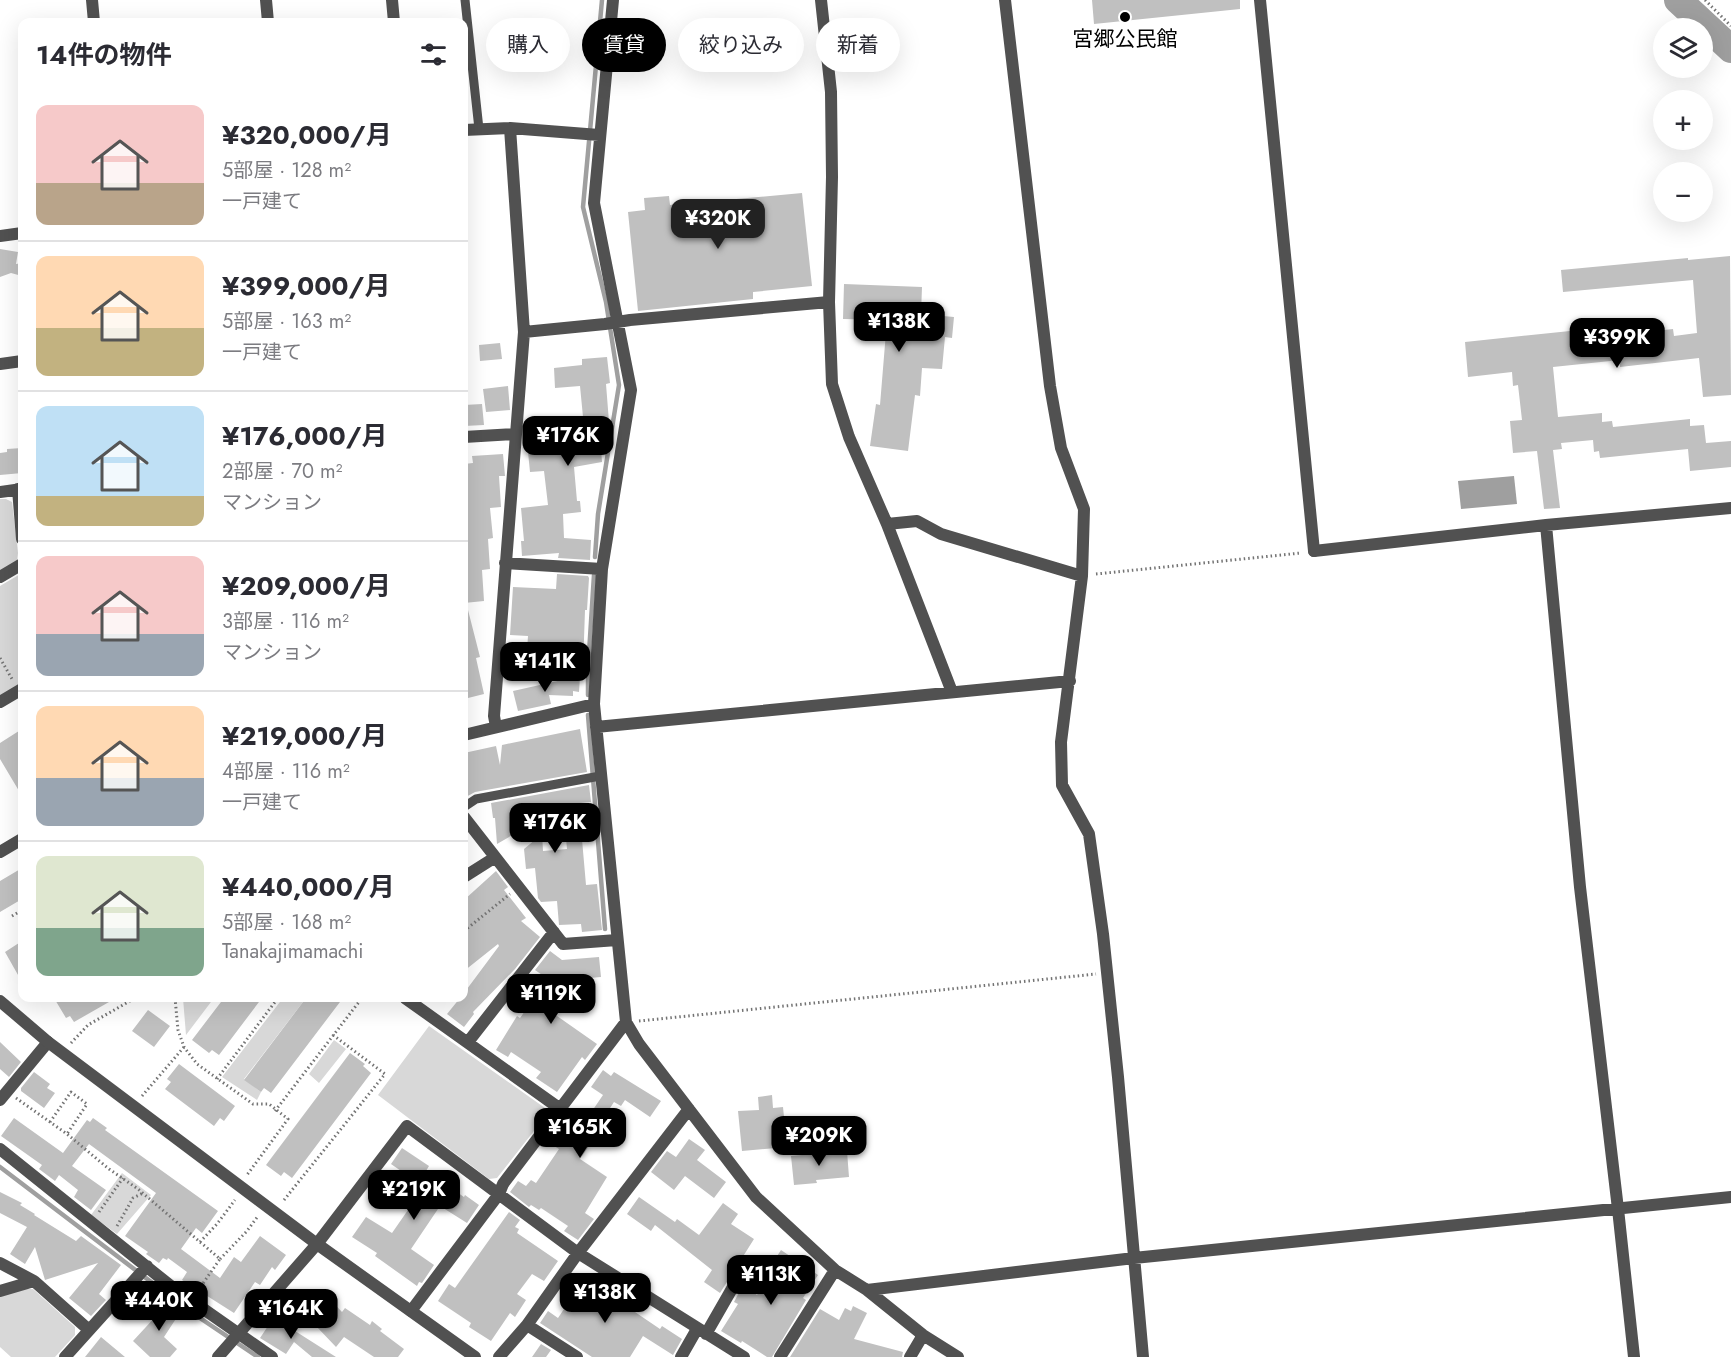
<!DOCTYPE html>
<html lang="ja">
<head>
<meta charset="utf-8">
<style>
  :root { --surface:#fff; --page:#f2f2f3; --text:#2b2b33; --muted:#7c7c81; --line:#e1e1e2; --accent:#000 }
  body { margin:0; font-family:Jost,"Noto Sans JP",sans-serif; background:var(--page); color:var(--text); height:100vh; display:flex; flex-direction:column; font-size:22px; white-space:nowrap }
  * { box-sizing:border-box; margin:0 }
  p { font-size:20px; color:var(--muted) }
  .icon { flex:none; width:33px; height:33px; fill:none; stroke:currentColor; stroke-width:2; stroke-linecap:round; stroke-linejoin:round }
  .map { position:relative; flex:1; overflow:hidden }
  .panel { position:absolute; left:18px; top:18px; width:450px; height:984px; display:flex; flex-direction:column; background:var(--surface); border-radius:12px; box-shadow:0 6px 24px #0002 }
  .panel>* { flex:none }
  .hud { position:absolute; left:486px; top:18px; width:570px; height:54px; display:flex; gap:12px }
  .buttons { position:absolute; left:1653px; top:18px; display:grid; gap:12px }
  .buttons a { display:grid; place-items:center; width:60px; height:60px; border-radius:50%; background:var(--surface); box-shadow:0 6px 24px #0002; font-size:30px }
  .price { position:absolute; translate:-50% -51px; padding:0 14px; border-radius:12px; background:var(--accent); color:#fff; font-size:20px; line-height:39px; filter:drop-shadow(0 2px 3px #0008) }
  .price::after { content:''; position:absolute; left:50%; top:36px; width:18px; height:14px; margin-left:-9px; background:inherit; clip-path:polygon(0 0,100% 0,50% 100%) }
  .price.active { background:#222; color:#fff }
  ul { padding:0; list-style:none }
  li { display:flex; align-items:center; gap:18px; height:150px; padding:0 18px }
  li+li { border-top:2px solid var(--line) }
  li span { display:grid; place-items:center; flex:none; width:168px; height:120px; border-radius:12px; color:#555 }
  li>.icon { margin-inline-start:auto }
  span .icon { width:72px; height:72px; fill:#fffc; stroke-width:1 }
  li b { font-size:26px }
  h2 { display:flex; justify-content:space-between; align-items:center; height:72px; padding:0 18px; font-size:26px }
  .tag { padding:0 21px; border-radius:27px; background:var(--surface); box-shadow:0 6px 24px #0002; font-size:21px; line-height:54px }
  .tag.active { background:var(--accent); color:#fff }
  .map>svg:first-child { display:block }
  .green { fill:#d8d8d8 }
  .water { fill:#9f9f9f }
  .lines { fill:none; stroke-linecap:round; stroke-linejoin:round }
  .stream { stroke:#9f9f9f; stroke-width:4.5 }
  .river { stroke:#9f9f9f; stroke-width:28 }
  .building { fill:#c0c0c0 }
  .path { stroke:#737373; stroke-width:3; stroke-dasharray:1.5 3; stroke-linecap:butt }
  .service { stroke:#515151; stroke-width:9 }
  .minor { stroke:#515151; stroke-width:12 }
  .tertiary { stroke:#515151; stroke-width:12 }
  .poi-dot { fill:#000; stroke:#fff; stroke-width:2 }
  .labels { text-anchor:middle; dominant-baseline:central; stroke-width:6; stroke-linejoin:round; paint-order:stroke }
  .poi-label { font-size:21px; fill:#000; stroke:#fff }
</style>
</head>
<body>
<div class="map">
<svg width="1731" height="1357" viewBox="0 0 1731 1357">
  <rect width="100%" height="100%" fill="#fff"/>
  <!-- green -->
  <path class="green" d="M0,499H6L12,502L18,553L17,561L0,571Z
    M22,573V683L0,696V586Z
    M183,998H214L186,1035Z
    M283,998H306L244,1079L261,1092L257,1100L222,1077Z
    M429,1026L545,1108L548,1113L497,1178L489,1179L378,1095Z
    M334,1040L346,1049L319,1083L309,1074Z
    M122,1173L151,1195L117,1234L91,1215Z
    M26,1289H33L75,1327V1335L55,1357H11L0,1347V1295Z"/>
  <!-- water -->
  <path class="water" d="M1514,476L1517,504L1461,509L1458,481Z"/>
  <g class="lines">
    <!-- stream -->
    <path class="stream" d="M595,557L598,514L619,385L606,302L583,207L602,0
      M588,695V669L594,575
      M588,715L605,929
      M0,1167L188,1310L258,1357"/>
    <!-- river -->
    <path class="river" d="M1678,0L1731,49"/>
  </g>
  <!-- building -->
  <path class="building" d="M1092,0H1240V9L1094,24Z
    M802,193L812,286L753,292V299L638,311L628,212L645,210L644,198L669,196L670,205Z
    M0,249L18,252L16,264L22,263V276L11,273L0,277Z
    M1730,256L1731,395L1703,397L1699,358L1620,367V360L1553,367L1558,417L1602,413V422L1612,421L1613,427L1690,419V426L1704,425L1706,443L1731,441V467L1690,471L1688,449L1600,458L1599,451L1594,452L1593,440L1561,443L1562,449L1553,450L1560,508L1544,509L1537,451L1513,453L1510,421L1522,420L1518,385L1513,386L1512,372L1468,377L1465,342L1570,331L1571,340L1673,329L1674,336L1697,333L1693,280L1563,292L1561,270L1688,258V260Z
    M844,284L922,287L921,314L954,317L952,338L945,337L942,369L922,368L920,396L915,395L908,451L870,446L876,404L880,405L887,320L843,319Z
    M500,343L502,359L480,361L479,345Z
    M607,357L610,383L606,384L609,422L599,423L602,462L574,467L577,501H580L581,512L563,514L564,538L591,540L590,560L558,558L559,553L522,556L521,541H524L521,508L548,505L544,471L530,472L528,452L586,448L580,386L555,388L554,368L582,365V359Z
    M508,386L510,410L486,412L483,389Z
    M482,404L484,425L464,426V405Z
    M22,448V473L0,475V453L7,452V449Z
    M503,454L505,476H499L501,507L490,508L493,538L488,539L490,569L482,570L484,601L464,603V583H467L464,554L468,553L464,505V464L473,463L472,456Z
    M557,574L588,576L589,578L587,610H585L583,668L526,664L528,636L510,635L513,587L556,589Z
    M468,610L480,657L476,658L484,694L464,699V611Z
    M580,676L579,692L573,691V696L549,695L551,704L518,711L513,691Z
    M22,729V796L0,759V743Z
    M580,729L587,772L475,792L464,798V753L496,746L500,765L502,745Z
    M589,785L591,802L581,803L583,828H581L586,885L597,884L602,930L582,932L581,924L559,925L557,901L541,902L538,898L535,868L526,869L524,849L542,834L543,851L567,849L563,807L539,810L540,819L497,844L495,818H493L491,803Z
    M22,868V899L0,912V881Z
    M496,871L508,887L504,890L526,918L521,921L540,937L515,969L473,1012L474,1014L464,1027L447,1014L460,998H464V993L499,946L498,944L464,971V900Z
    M22,941V982L5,952Z
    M550,951L562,960L599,957L601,977L567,980L547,1009L597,1044L585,1060L582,1057L557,1092L536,1078L541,1072L511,1052L508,1057L496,1050L517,1016L520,1018L548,979L535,970Z
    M54,998H116L74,1022L70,1016L66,1018Z
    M224,998H262L219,1055L212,1050L209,1053L192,1040Z
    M306,998H343L271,1093L264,1088L261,1092L244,1080Z
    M148,1010L170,1026L154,1047L132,1031Z
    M0,1042L21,1062L9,1077L0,1069Z
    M350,1053L365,1064L363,1066L371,1073L292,1178L284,1172L281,1176L266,1165Z
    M179,1064L235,1106L224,1121L220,1118L214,1126L165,1089L171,1082L167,1079Z
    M603,1070L611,1076L614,1072L661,1101L650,1117L625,1100L621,1106L614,1102L599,1125L602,1127L580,1159L607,1177L585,1213L594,1219L578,1240L564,1231L568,1226L541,1208L539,1210L531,1205L529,1207L510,1192L518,1181L526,1186L531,1180L536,1183L559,1149L551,1144L560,1131L567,1135L582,1113L588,1117L603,1095L591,1087Z
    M34,1072L50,1084L47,1088L55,1093L44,1108L21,1091V1088Z
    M772,1095L773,1108L783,1107L787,1147L742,1151L738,1111L759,1110L758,1097Z
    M14,1118L63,1153L87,1120L90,1122L93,1118L107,1128L105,1130L218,1211L202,1233L196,1228L181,1249L220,1278L234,1257L241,1262L260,1236L286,1255L275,1270L272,1267L260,1285L255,1282L234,1313L182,1280L187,1272L168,1258L167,1260L163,1258L159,1263L146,1254L148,1252L125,1236L156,1193L89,1144L72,1166L106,1190L91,1210L74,1197L78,1190L59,1175L55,1181L39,1169L42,1165L1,1136Z
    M689,1139L705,1150L697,1160L726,1182L714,1198L685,1176L674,1190L651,1172L667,1151L676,1157Z
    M402,1148L429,1166L426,1171L464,1197L465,1195L479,1205L467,1223L440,1206L411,1249L434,1265L422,1283L419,1282L417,1286L375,1256L377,1253L352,1237L366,1217L392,1233L424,1187L391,1164Z
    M847,1151L849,1177L816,1180L817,1183L794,1185L791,1156Z
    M0,1192L22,1203L20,1205L35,1214L34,1215L76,1241L81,1236L121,1265L99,1294L106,1300L91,1316L69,1298L98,1263L45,1280L35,1247L25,1264L10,1254L27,1227L0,1213Z
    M639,1197L675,1222L677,1219L699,1235L723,1203L738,1214L731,1224L754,1239L720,1293L704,1282L712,1270L655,1225L651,1231L627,1214Z
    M509,1212L520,1220L515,1227L519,1229L517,1233L558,1261L544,1281L532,1274L517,1294L526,1300L515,1317L510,1313L491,1341L469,1327L471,1323L438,1301L449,1284L455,1288Z
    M781,1250L818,1275L803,1298L806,1300L772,1357H767L742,1341L741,1343L721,1331L738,1304L734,1302L743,1285L757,1295L773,1273L768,1270Z
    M579,1274L660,1329L662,1326L682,1339L673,1355L643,1336L630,1357H592L540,1323L548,1311L558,1318L574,1294L568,1290Z
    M325,1294L342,1312L345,1308L370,1325L372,1321L382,1329L380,1331L404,1349L398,1357H374L344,1337L336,1347L296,1305L307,1295L315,1303Z
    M163,1298L181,1311L164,1337L177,1349L170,1357H150L133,1341L157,1315L153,1313Z
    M853,1306L867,1313L854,1339L903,1352L902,1357H790L820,1309L839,1320L845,1308L851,1311Z
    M274,1317L284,1324L336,1357H312L294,1342L286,1354L260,1338Z
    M101,1337L125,1357H85Z
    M541,1344L551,1350L546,1357H532Z"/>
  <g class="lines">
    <!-- path -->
    <path class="path" d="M1705,0L1731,26
      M1096,574L1301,553
      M0,658L12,679
      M12,916L22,910
      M464,931L510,894
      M175,998L178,1030L184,1047L197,1064L253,1104H269L288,1119L247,1175
      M639,1021L1096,974
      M71,1043L88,1025L135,998
      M217,1079L278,998
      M142,1096L184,1047
      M16,1098L67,1134L109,1169L138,1189L220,1259L199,1289
      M275,1111L362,998
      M50,1122L71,1092L87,1104L67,1134
      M284,1200L385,1074L333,1035
      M99,1212L123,1178
      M117,1226L133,1198L143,1193
      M200,1242L217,1224L235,1200
      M220,1259L247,1231L258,1216"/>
    <!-- service -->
    <path class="service" d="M465,0L479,129
      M464,807L476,799L600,776"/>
    <!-- minor -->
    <path class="minor" d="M92,0L94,22
      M266,0L268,22
      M613,0L594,203L631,390L602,569L594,704L626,1022L639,1044L756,1197L835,1270L867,1290L923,1335L958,1357
      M821,0L831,92L832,177L829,302L832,384L849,437L887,524L952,692
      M1005,0L1050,386L1061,448L1084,509L1082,576L1061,742L1062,785L1089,834L1103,934L1118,1077L1143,1357
      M464,130L510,128L599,135
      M0,236L22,233
      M524,332L605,324L630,320L829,302
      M0,364L22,361
      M464,437L515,434
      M18,489L22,539
      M0,492L22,489
      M887,524L917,521L941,534L1082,576
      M1546,525L1580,887L1618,1209L1634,1357
      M1314,551L1546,525L1731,508
      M505,563L602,569
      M0,577L22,564
      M0,702L22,689
      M496,727L494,716L524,332L510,128
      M596,727L1070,681
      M464,735L594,704
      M464,817L563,944L617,940
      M464,877L494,858
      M405,998L559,1108
      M468,1042L554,932
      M0,1100L48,1042
      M0,1149L172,1287L272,1357
      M317,1244L407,1126L578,1253L744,1357
      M0,1263L34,1281L89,1330
      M867,1290L1134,1258L1731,1197
      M0,1291L34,1281
      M411,1311L499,1194L503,1184L626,1022
      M527,1325L577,1357
      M706,1334L745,1266
      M65,1357L147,1266
      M499,1357L527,1325L578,1253L689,1109
      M681,1357L697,1329
      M780,1357L835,1270
      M910,1357L923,1335"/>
    <!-- tertiary -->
    <path class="tertiary" d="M392,0L394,22
      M1260,0L1314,551
      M0,852L22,839
      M0,1001L48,1042L317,1244L475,1357
      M218,1357L317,1244"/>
  </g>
  <!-- markers -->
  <circle class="poi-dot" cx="1125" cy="17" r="6"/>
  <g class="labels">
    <!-- poi labels -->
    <g class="poi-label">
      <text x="1125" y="39">宮郷公民館</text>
    </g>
  </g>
</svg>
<div class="buttons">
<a><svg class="icon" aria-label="layers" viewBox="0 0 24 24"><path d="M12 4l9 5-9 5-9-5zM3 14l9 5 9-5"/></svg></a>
<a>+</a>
<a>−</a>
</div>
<b class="price active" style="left:718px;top:250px">¥320K</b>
<b class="price" style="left:899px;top:353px">¥138K</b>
<b class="price" style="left:1617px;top:369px">¥399K</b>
<b class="price" style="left:568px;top:467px">¥176K</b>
<b class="price" style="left:545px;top:693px">¥141K</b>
<b class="price" style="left:555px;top:854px">¥176K</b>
<b class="price" style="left:551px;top:1025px">¥119K</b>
<b class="price" style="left:580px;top:1159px">¥165K</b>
<b class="price" style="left:819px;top:1167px">¥209K</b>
<b class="price" style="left:414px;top:1221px">¥219K</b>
<b class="price" style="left:771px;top:1306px">¥113K</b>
<b class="price" style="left:605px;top:1324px">¥138K</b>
<b class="price" style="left:159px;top:1332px">¥440K</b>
<b class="price" style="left:291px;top:1340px">¥164K</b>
<div class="hud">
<a class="tag">購入</a>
<a class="tag active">賃貸</a>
<a class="tag">絞り込み</a>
<a class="tag">新着</a>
</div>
<section class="panel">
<h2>14件の物件<svg class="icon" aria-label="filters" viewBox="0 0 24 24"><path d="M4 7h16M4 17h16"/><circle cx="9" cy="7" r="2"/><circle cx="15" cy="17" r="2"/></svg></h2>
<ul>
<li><span style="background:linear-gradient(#f6c9c9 65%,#b9a48a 0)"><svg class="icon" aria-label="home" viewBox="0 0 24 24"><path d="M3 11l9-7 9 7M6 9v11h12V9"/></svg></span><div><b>¥320,000/月</b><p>5部屋 · 128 m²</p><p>一戸建て</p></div></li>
<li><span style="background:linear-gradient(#ffd9b3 60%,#c2b280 0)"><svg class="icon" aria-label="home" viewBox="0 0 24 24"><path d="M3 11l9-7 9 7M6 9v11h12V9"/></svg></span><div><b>¥399,000/月</b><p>5部屋 · 163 m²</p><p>一戸建て</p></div></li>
<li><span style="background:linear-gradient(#bfe0f5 75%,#c2b280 0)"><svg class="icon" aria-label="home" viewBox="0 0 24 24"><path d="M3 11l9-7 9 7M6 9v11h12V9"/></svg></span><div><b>¥176,000/月</b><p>2部屋 · 70 m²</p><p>マンション</p></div></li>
<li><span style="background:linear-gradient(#f6c9c9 65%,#9aa5b1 0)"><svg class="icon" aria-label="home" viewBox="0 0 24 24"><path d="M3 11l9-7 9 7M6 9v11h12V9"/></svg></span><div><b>¥209,000/月</b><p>3部屋 · 116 m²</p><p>マンション</p></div></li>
<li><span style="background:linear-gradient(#ffd9b3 60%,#9aa5b1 0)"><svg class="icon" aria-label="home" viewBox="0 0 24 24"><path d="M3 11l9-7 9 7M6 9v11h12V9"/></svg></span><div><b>¥219,000/月</b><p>4部屋 · 116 m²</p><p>一戸建て</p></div></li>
<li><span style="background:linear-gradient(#dfe7d0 60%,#7fa58c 0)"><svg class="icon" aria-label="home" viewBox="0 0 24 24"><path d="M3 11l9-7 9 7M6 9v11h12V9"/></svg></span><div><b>¥440,000/月</b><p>5部屋 · 168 m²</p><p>Tanakajimamachi</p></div></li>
</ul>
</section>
</div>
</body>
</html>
